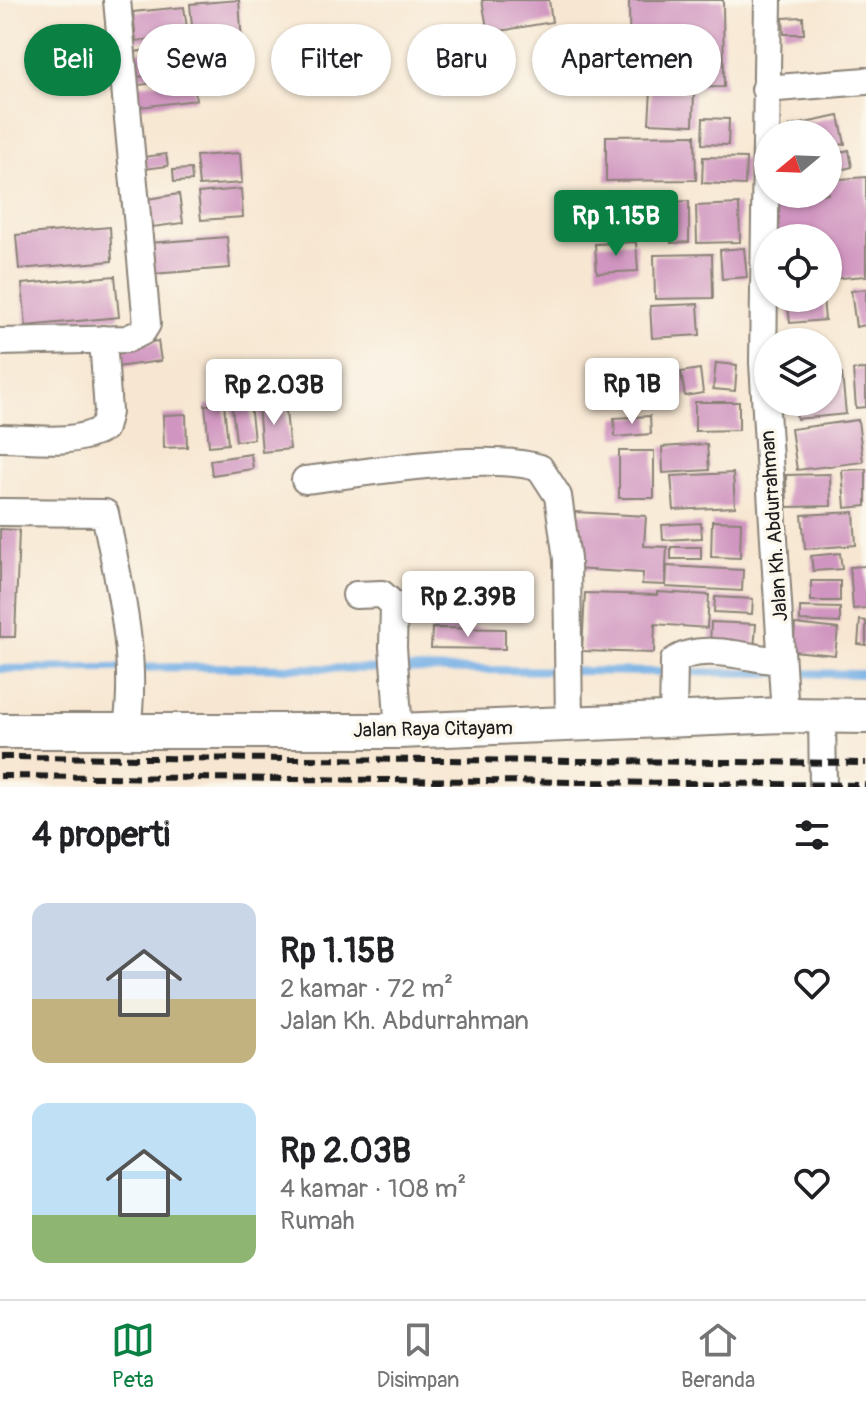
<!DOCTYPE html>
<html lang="id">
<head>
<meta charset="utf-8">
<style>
  :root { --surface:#fff; --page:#f6f6f6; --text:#202124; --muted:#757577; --line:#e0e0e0; --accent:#0b8043 }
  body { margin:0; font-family:Pangolin,sans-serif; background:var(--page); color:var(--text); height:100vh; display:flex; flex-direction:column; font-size:30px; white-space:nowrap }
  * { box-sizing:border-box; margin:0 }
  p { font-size:26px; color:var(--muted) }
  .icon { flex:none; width:44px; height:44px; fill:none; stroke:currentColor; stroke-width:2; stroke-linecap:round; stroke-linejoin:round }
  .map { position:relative; height:787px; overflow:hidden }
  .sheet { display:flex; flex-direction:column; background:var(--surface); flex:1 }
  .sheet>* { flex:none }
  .banner { position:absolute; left:24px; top:24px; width:818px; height:72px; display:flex; gap:16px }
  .needle { width:52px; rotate:251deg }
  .controls { position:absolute; left:754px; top:120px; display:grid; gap:16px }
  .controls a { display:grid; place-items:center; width:88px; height:88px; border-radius:50%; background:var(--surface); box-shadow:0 2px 6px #0004; font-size:40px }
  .price { position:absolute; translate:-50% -68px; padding:0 18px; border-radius:8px; background:#fff; color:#222; font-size:26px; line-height:52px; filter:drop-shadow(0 2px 4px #0008) }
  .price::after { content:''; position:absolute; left:50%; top:48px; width:24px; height:18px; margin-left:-12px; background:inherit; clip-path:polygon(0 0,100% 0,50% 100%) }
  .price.on { background:var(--accent); color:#fff }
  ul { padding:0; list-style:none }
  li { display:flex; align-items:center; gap:24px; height:200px; padding:0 32px }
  li span { display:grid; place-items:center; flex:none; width:224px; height:160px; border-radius:16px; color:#555 }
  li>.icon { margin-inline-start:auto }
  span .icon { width:96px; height:96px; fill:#fffc; stroke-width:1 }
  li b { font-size:34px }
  h2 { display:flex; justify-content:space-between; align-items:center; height:96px; padding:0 32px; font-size:34px }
  .chip { padding:0 28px; border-radius:36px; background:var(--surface); box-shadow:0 2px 6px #0004; font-size:28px; line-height:72px }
  .chip.on { background:var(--accent); color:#fff }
  .tabs { display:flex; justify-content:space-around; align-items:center; height:112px; border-top:2px solid var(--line); background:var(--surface); font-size:22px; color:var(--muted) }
  .tabs a { display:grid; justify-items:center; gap:4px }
  .tabs .on { color:var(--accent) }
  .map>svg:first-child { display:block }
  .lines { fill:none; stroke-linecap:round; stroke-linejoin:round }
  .stream { stroke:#75afe5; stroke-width:8 }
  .building { fill:#d095c0 }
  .minor-casing { stroke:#8a8277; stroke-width:30 }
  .major-casing { stroke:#8a8277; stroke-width:38 }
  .minor { stroke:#fff; stroke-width:26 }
  .major { stroke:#fff; stroke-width:34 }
  .rail { stroke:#1c1c1c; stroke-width:6; stroke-dasharray:12 6; stroke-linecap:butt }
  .labels { text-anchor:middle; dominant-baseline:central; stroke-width:7; stroke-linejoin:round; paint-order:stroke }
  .street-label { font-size:20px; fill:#1c1c1c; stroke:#fbf7ec }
</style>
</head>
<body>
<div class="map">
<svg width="866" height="787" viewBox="0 0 866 787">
  <rect width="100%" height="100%" fill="#fbf7ec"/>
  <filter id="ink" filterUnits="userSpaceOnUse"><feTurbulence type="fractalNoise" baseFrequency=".0125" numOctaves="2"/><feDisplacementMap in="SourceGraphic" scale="16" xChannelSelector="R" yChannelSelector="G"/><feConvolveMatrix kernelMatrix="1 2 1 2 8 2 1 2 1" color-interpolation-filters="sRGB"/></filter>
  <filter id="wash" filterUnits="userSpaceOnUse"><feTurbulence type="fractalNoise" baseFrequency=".006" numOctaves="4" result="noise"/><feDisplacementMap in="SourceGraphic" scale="32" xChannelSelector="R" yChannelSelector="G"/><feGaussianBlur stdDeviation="1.8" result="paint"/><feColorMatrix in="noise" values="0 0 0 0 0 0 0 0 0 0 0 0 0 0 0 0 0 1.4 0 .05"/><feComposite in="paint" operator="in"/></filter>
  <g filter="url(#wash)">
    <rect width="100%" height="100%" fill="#f7e7d2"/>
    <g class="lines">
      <!-- stream -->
      <path class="stream" d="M0,669L203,667L866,674"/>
    </g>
    <g id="blocks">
      <!-- building -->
      <path class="building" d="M239,0L242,44L194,48L190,4Z
        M482,0H549L552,22L488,33Z
        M629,0H723L724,87L630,88Z
        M184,7L188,35L136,41L133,12Z
        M803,17L804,34H784L783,18Z
        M185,46L188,71L137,77L134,52Z
        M226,50L231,81L202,85L197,55Z
        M193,78L196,100L133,108L131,86Z
        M651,90L694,92L693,125L649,123Z
        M839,116L845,144L828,147V134H791L790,126Z
        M703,118L729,119L728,145L702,144Z
        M695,135L696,180L606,181V136Z
        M849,150L852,167L832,172L828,155Z
        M240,153L242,183L199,186L196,156Z
        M166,154L168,166L145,169L143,157Z
        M703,157L746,158L745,185L702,183Z
        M191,169L192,181L174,182L173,170Z
        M866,177V276L828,279V238H772L769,194H828V180Z
        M241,189L243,217L201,220L198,193Z
        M179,194L183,223L145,228L141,200Z
        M689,201V242L671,243L670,202Z
        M641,202H664V235H641Z
        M739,204L740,242L697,243L696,206Z
        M631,206L632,229L597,230L595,207Z
        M110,227L112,261L19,269L16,235Z
        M227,237L230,268L152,274L149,243Z
        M636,242L638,271L597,273L595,244Z
        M744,248L747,277L722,279L720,250Z
        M712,254L713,298L655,299L654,255Z
        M115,276L119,317L26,326L22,284Z
        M866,289V325L856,327L851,291Z
        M787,298H823L825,320L790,323Z
        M698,304L700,335L652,338L650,306Z
        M158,341L161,361L109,368L107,348Z
        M716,363L737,365L735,391L713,389Z
        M700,369L703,393L685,396L681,372Z
        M866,369V407L856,408L853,370Z
        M638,370L639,403L604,404L603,371Z
        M842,374L846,414L797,419L795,402H828V375Z
        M285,402L290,449L262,452L258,404Z
        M695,402H739V430L695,431Z
        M224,404L228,444L209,446L205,405Z
        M250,405L254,439L236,441L232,407Z
        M186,414L187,447L164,448L163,415Z
        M650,416L651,434L615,437L614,418Z
        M858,420L863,462L797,470L791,429Z
        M707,444L709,470L663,473L662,447Z
        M619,451H654V498H619Z
        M251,454L253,469L212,475L210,460Z
        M866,469V506L845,508L842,470Z
        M733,473L735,507L674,510L671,476Z
        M830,474L831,506L787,507L786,475Z
        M575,512L646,516L644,546L667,547L665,585L642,584L643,573L572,569Z
        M854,512L856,545L805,549L802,515Z
        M712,521L741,522L740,558L711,557Z
        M701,523L702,538L663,540L662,525Z
        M0,529L19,530L15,637H0Z
        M671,547H701V559H671Z
        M840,553L842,569L813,571L811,556Z
        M667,566L743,570L742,591L666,587Z
        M866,566V608L853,609L850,567Z
        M811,581H840V601H811Z
        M657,592L709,595L707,628L655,624L654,653L582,651L585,593L657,595Z
        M715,597L753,599L752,614L714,612Z
        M800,607L840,608V623L800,621Z
        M860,620L866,621V645L858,644Z
        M711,622L756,624L754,650L710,647Z
        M795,624L838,629L835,655L793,651Z
        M432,628L505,629V649L431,648Z"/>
    </g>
  </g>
  <g filter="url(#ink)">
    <use href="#blocks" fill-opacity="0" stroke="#8a8277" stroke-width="2"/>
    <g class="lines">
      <defs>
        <path id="minor" d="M768,0L763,363L785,715
          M765,89L866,81
          M0,342L127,339L142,332L147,324L117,0
          M0,438C32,438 76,446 104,428L108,412L103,339
          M305,480C366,473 486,451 540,468L558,496L567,559L569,726
          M0,512L105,513C119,584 139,661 126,733
          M356,595L382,594L394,605L393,647L399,731
          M822,715L823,787
          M673,721L674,661C701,641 750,659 781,661"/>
        <path id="major" d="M0,731H399L785,715L866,716"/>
      </defs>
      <!-- minor casing -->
      <use href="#minor" class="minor-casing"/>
      <!-- major casing -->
      <use href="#major" class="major-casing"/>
      <!-- minor -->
      <use href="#minor" class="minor"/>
      <!-- major -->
      <use href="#major" class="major"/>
      <!-- rail -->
      <path class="rail" d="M0,757L866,763
        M0,776L866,785"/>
    </g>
  </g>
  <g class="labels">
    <!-- street labels -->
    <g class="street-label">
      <text transform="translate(774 526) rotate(-94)">Jalan Kh. Abdurrahman</text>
      <text transform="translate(433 729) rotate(-1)">Jalan Raya Citayam</text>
    </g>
  </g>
</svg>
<div class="controls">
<a><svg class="needle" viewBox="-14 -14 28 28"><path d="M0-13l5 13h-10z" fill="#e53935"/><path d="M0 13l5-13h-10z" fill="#757577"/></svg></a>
<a><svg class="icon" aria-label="locate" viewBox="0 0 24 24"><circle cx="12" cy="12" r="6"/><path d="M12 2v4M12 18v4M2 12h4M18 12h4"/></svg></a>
<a><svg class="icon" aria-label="layers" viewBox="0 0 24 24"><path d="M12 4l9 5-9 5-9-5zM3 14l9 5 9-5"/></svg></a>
</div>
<b class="price on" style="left:616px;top:258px">Rp 1.15B</b>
<b class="price" style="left:632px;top:426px">Rp 1B</b>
<b class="price" style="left:274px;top:427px">Rp 2.03B</b>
<b class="price" style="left:468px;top:639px">Rp 2.39B</b>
<div class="banner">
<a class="chip on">Beli</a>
<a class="chip">Sewa</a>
<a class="chip">Filter</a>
<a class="chip">Baru</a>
<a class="chip">Apartemen</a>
</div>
</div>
<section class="sheet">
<h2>4 properti<svg class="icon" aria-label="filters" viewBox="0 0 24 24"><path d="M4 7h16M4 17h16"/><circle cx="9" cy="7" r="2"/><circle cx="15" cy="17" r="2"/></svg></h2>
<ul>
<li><span style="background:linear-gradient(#c9d6e8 60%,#c2b280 0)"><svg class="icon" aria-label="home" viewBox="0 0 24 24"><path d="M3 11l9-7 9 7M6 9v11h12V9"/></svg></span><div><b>Rp 1.15B</b><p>2 kamar · 72 m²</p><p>Jalan Kh. Abdurrahman</p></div><svg class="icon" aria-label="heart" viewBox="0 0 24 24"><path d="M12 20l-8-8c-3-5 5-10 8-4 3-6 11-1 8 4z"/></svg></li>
<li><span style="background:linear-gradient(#bfe0f5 70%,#8fb573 0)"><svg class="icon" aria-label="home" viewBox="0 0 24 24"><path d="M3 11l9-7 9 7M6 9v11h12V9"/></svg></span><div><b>Rp 2.03B</b><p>4 kamar · 108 m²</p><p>Rumah</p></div><svg class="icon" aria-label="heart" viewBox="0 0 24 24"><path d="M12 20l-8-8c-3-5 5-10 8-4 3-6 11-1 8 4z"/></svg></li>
</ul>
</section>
<nav class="tabs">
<a class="on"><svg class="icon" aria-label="map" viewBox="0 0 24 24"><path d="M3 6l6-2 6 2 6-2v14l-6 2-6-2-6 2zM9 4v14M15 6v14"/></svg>Peta</a>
<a><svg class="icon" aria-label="saved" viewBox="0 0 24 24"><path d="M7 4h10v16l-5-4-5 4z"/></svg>Disimpan</a>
<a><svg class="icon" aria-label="home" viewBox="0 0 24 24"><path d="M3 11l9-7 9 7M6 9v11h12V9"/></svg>Beranda</a>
</nav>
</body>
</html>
